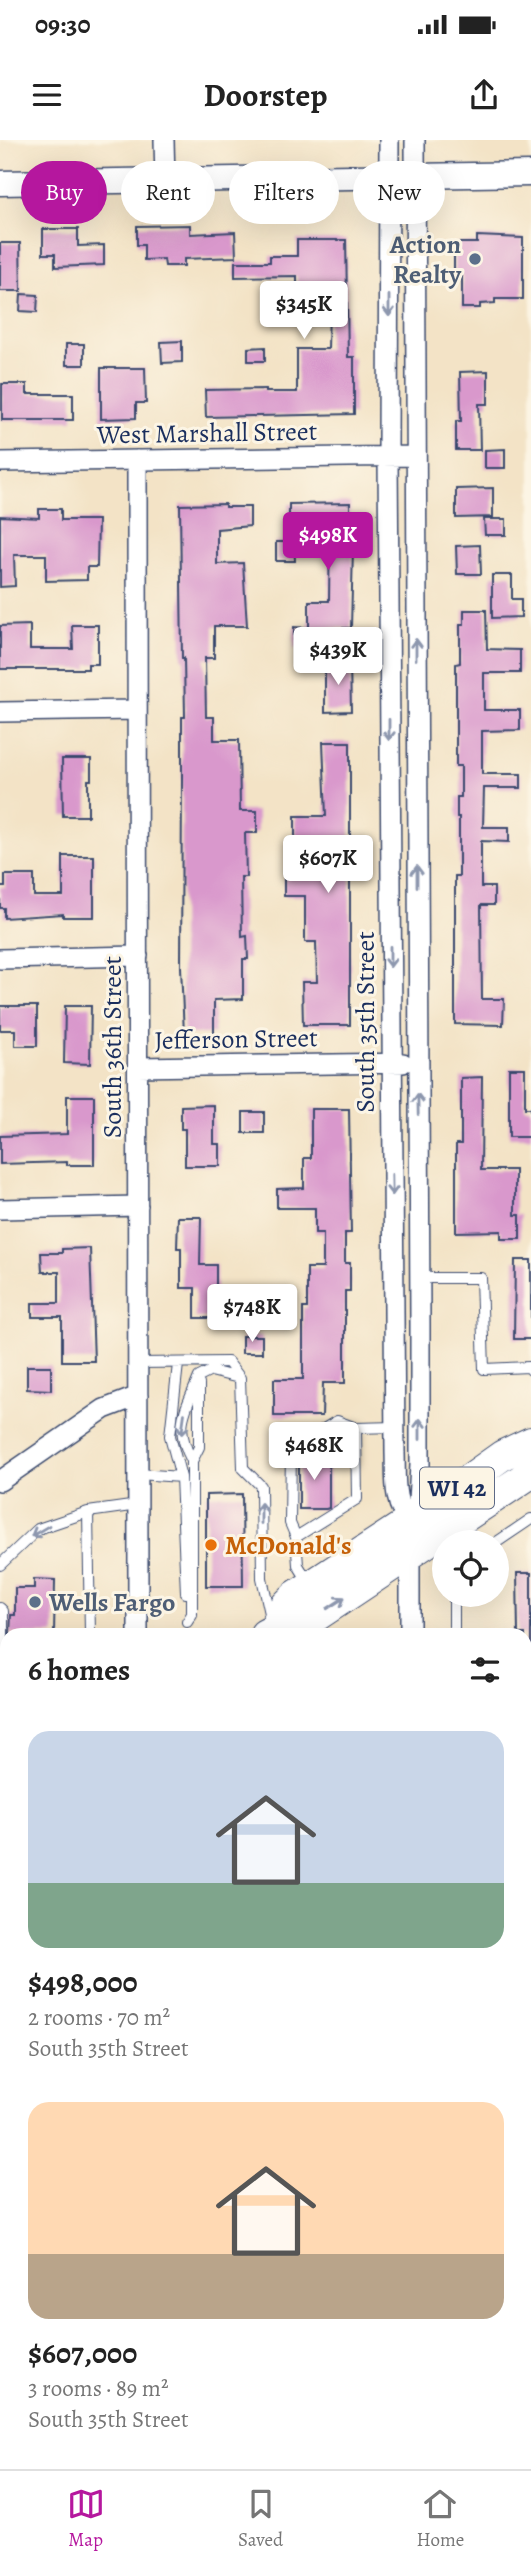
<!DOCTYPE html>
<html lang="en">
<head>
<meta charset="utf-8">
<style>
  :root { --surface:#fff; --page:#f2f2f2; --text:#222; --muted:#767676; --line:#e0e0e0; --accent:#b5179e }
  body { margin:0; font-family:Alegreya,serif; background:var(--page); color:var(--text); height:100vh; display:flex; flex-direction:column; font-size:26px; white-space:nowrap }
  * { box-sizing:border-box; margin:0 }
  p { font-size:23px; color:var(--muted) }
  .icon { flex:none; width:38px; height:38px; fill:none; stroke:currentColor; stroke-width:2; stroke-linecap:round; stroke-linejoin:round }
  .map { position:relative; flex:1; overflow:hidden }
  .details { position:absolute; left:0px; top:1488px; width:532px; height:842px; display:flex; flex-direction:column; background:var(--surface); border-radius:21px 21px 0 0; box-shadow:0 7px 28px #0002 }
  .details>* { flex:none }
  .top-card { position:absolute; left:21px; top:21px; width:490px; height:63px; display:flex; gap:14px }
  .tools { position:absolute; left:432px; top:1390px; display:grid; gap:14px }
  .tools a { display:grid; place-items:center; width:77px; height:77px; border-radius:50%; background:var(--surface); box-shadow:0 7px 28px #0002; font-size:35px }
  .price { position:absolute; translate:-50% -60px; padding:0 16px; border-radius:7px; background:#fff; color:#222; font-size:23px; line-height:46px; filter:drop-shadow(0 2px 4px #0008) }
  .price::after { content:''; position:absolute; left:50%; top:42px; width:21px; height:16px; margin-left:-10px; background:inherit; clip-path:polygon(0 0,100% 0,50% 100%) }
  .price.active { background:var(--accent); color:#fff }
  ul { padding:0; list-style:none }
  li { display:grid; align-content:center; gap:14px; height:371px; padding:0 28px }
  li span { display:grid; place-items:center; height:217px; border-radius:21px; color:#555 }
  li>.icon { margin-inline-start:auto }
  span .icon { width:126px; height:126px; fill:#fffc; stroke-width:1 }
  li b { font-size:30px }
  h2 { display:flex; justify-content:space-between; align-items:center; height:84px; padding:0 28px; font-size:30px }
  .chip { padding:0 24px; border-radius:32px; background:var(--surface); box-shadow:0 7px 28px #0002; font-size:24px; line-height:63px }
  .chip.active { background:var(--accent); color:#fff }
  .status { display:flex; justify-content:space-between; align-items:center; height:49px; padding:0 35px; background:var(--surface); direction:ltr }
  .status svg { height:19px; fill:currentColor }
  header { display:flex; justify-content:space-between; align-items:center; height:91px; padding:0 28px; background:var(--surface); font-size:32px; font-weight:700 }
  .dock { display:flex; justify-content:space-around; align-items:center; height:98px; border-top:2px solid var(--line); background:var(--surface); font-size:19px; color:var(--muted) }
  .dock a { display:grid; justify-items:center; gap:4px }
  .dock .active { color:var(--accent) }
  .map>svg:first-child { display:block }
  .building { fill:#d998cc }
  .lines { fill:none; stroke-linecap:round; stroke-linejoin:round }
  .service-casing { stroke:#3b4a6e; stroke-width:12 }
  .minor-casing { stroke:#3b4a6e; stroke-width:22 }
  .tertiary-casing { stroke:#3b4a6e; stroke-width:27 }
  .primary-casing { stroke:#3b4a6e; stroke-width:32 }
  .service { stroke:#fff; stroke-width:10 }
  .minor { stroke:#fff; stroke-width:19 }
  .tertiary { stroke:#fff; stroke-width:24 }
  .primary { stroke:#fff; stroke-width:30 }
  .oneway { stroke:#8d97ae }
  .service-dot { fill:#5c6f8a; stroke:#fcf5e5; stroke-width:2.5 }
  .food-dot { fill:#e8710a; stroke:#fcf5e5; stroke-width:2.5 }
  .labels { text-anchor:middle; dominant-baseline:central; stroke-width:6; stroke-linejoin:round; paint-order:stroke }
  .shield { fill:#fcf5e5; stroke:#5e6a86; stroke-width:2 }
  .shield-label { font-size:24px; font-weight:bold; fill:#1b2f5e }
  .service-label { font-size:26px; font-weight:bold; fill:#4e5e75; stroke:#fcf5e5; text-anchor:end }
  .street-label { font-size:26px; fill:#1b2f5e; stroke:#fcf5e5 }
  .food-label { font-size:26px; font-weight:bold; fill:#c56008; stroke:#fcf5e5; text-anchor:start }
</style>
</head>
<body>
<div class="status"><b>09:30</b><svg viewBox="0 0 49 12"><path d="M0 12V9h3v3zM5 12V6h3v6zM10 12V3h3v9zM15 12V0h3v12zM26 1h20v11H26zM47 4h2v5h-2z"/></svg></div>
<header><svg class="icon" aria-label="menu" viewBox="0 0 24 24"><path d="M4 6h16M4 12h16M4 18h16"/></svg>Doorstep<svg class="icon" aria-label="share" viewBox="0 0 24 24"><path d="M12 15V3M7 8l5-5 5 5M5 13v7h14v-7"/></svg></header>
<div class="map">
<svg width="531" height="2329" viewBox="0 0 531 2329">
  <rect width="100%" height="100%" fill="#fcf5e5"/>
  <filter id="ink" filterUnits="userSpaceOnUse"><feTurbulence type="fractalNoise" baseFrequency=".0143" numOctaves="2"/><feDisplacementMap in="SourceGraphic" scale="14" xChannelSelector="R" yChannelSelector="G"/><feConvolveMatrix kernelMatrix="1 2 1 2 8 2 1 2 1" color-interpolation-filters="sRGB"/></filter>
  <filter id="wash" filterUnits="userSpaceOnUse"><feTurbulence type="fractalNoise" baseFrequency=".00686" numOctaves="4" result="noise"/><feDisplacementMap in="SourceGraphic" scale="28" xChannelSelector="R" yChannelSelector="G"/><feGaussianBlur stdDeviation="1.57" result="paint"/><feColorMatrix in="noise" values="0 0 0 0 0 0 0 0 0 0 0 0 0 0 0 0 0 1.4 0 .05"/><feComposite in="paint" operator="in"/></filter>
  <g filter="url(#wash)">
    <rect width="100%" height="100%" fill="#f3e3c6"/>
    <g id="blocks">
      <!-- building -->
      <path class="building" d="M190,85V94L235,92L236,117L184,119V126H165L164,119L144,120V105H137V86Z
        M43,89H78V106L104,105V125L55,127V114H43Z
        M477,96L523,98V159H495V163L480,164V168H462V136H454V103H477Z
        M297,100H346L348,217H354V274L206,277L205,250L266,249V252H297V209H328L329,168H321V150H297V136L235,137V122H270V116H297Z
        M0,103H20L21,151H0Z
        M21,154L38,155L37,172L20,171Z
        M182,201V222L162,223L161,202Z
        M66,204H84V225H66Z
        M265,207V221H248V208Z
        M101,228H145L146,263H136V278L101,279Z
        M488,231V264H479L480,310H456V281H461L460,232Z
        M2,244H27V254H73V280H2Z
        M505,309V328H485V310Z
        M493,348V377L456,378V349Z
        M350,363V409H353L351,488H324V509L294,508V487L309,488V461H329L330,384L289,385V364Z
        M225,364V367H250V386L217,389V424L243,423L247,486H214V518H205L206,577H214V600H239L240,671H257V693H245L246,737H241L242,797L247,796L248,819H243V859L214,860V894H184L181,827L182,642V577H185L184,518H182L180,365Z
        M39,369H61V380H98L97,427H87V440L46,441V415H14L15,446L0,447V376L39,378Z
        M484,379H506V395H485Z
        M276,402H294L295,421H276Z
        M480,405L481,434H457L456,406Z
        M492,435H512V459H521V477L492,478Z
        M464,470H486L487,509L520,510V533H484V570H520V590L482,591V634H521V648H484L483,687H509V702L481,701V747H494V765H481L482,859H504L503,885L455,884V736H459V677H457V657H461V626H456V524L460,523V484H464Z
        M30,485V509H73L72,485H98V524H88V529H0V486Z
        M350,522L351,571L325,572V523Z
        M323,602H350V885H303L302,842H317L316,802H305V756H284V735H324V702H295V676H326Z
        M62,619H91V640H88V676H63Z
        M63,716H94V777H63V774L4,778V768H0V747H5V735H34V756H63Z
        M0,866H37V906H15V890H0Z
        M65,866H91L90,924L64,923Z
        M509,928H525V968H531V997H509Z
        M482,937L481,1030H515V1075H520V1099H501V1091L456,1092V1004H461V938Z
        M67,956H94V1025H67V1022L0,1024V996L67,994Z
        M214,965V1004H220V1026H185V989H181V966Z
        M311,969H349L351,1093H345V1123H350V1151H345V1243H323L322,1276H274V1239H303V1168H307V1128H323V1093H315V1068H277V1049L304,1048V1018H311Z
        M243,972H264V993H243Z
        M178,1077H201L200,1125H216V1178H195V1148H181V1108H177Z
        M90,1108L94,1221H62V1177H32V1163H59V1132H42L41,1113H62V1109Z
        M515,1120H531V1199H514Z
        M242,1196H262V1213H242Z
        M27,1226H51V1250L27,1249Z
        M299,1315H329V1368L326,1369H299Z
        M242,1354L243,1446H206V1355Z
        M517,1433H531V1505H525V1494H518Z
        M34,1439L55,1440L54,1494H10L11,1475H15V1448H34Z"/>
    </g>
  </g>
  <g filter="url(#ink)">
    <use href="#blocks" fill-opacity="0" stroke="#3b4a6e" stroke-width="2"/>
    <g class="lines">
      <defs>
        <path id="service" d="M420,1138H481L484,1229L529,1227L531,1230
          M138,1223L228,1222L240,1238L243,1328L261,1346L262,1438L271,1478
          M178,1224L170,1296L181,1337L186,1453
          M192,1321L199,1307V1244
          M138,1334L181,1337
          M296,1397L290,1383L291,1309L337,1281L356,1288
          M497,1402L531,1379
          M0,1425L38,1389L88,1372
          M309,1443L298,1425L296,1397L357,1359L356,1288L395,1287
          M0,1468L3,1471V1521L0,1527
          M187,1482L192,1474V1321C173,1285 185,1272 199,1237L211,1231L239,1238
          M90,1494L88,1372L138,1365
          M454,1494V1454
          M0,1549L7,1562
          M525,1552L531,1551
          M525,1767H531
          M0,1853H7
          M525,2000H531"/>
        <path id="minor" d="M164,0L165,40
          M389,0L388,316L395,1313C396,1336 392,1365 410,1381
          M137,320L138,1494
          M0,322L416,316
          M0,572L136,570
          M0,819L138,816
          M138,927L403,923
          M0,1069L138,1066
          M0,1341L104,1269L138,1256
          M410,1494V1381L418,1361L420,1325V1183L415,0
          M525,2198H531
          M0,2209H7
          M137,2322V2329
          M411,2329V2322"/>
        <path id="tertiary" d="M0,43L531,34"/>
        <path id="primary" d="M274,1489L286,1465L295,1456L410,1381L503,1315L531,1302
          M265,1494C279,1485 297,1487 312,1479L531,1333
          M0,1678L7,1673"/>
      </defs>
      <!-- service casing -->
      <use href="#service" class="service-casing"/>
      <!-- minor casing -->
      <use href="#minor" class="minor-casing"/>
      <!-- tertiary casing -->
      <use href="#tertiary" class="tertiary-casing"/>
      <!-- primary casing -->
      <use href="#primary" class="primary-casing"/>
      <!-- service -->
      <use href="#service" class="service"/>
      <!-- minor -->
      <use href="#minor" class="minor"/>
      <!-- tertiary -->
      <use href="#tertiary" class="tertiary"/>
      <!-- primary -->
      <use href="#primary" class="primary"/>
    </g>
    <!-- one-way arrows -->
    <defs><path id="oneway-shaft" d="M-6 0H5M1.5-3L5.5 0L1.5 3" fill="none" stroke-width="1.6" stroke-linecap="round" stroke-linejoin="round" transform="scale(1.75)"/></defs>
    <g class="oneway">
      <use href="#oneway-shaft" transform="translate(389 166) rotate(90)"/>
      <use href="#oneway-shaft" transform="translate(416 509) rotate(-90)"/>
      <use href="#oneway-shaft" transform="translate(389 590) rotate(90)"/>
      <use href="#oneway-shaft" transform="translate(417 736) rotate(-90)"/>
      <use href="#oneway-shaft" transform="translate(390 817) rotate(90)"/>
      <use href="#oneway-shaft" transform="translate(418 964) rotate(-91)"/>
      <use href="#oneway-shaft" transform="translate(392 1045) rotate(89)"/>
      <use href="#oneway-shaft" transform="translate(183 1284) rotate(98)"/>
      <use href="#oneway-shaft" transform="translate(420 1289) rotate(-90)"/>
      <use href="#oneway-shaft" transform="translate(261 1373) rotate(-90)"/>
      <use href="#oneway-shaft" transform="translate(40 1391) rotate(149)"/>
      <use href="#oneway-shaft" transform="translate(336 1463) rotate(-33)"/>
    </g>
  </g>
  <!-- markers -->
  <g class="service-dot">
    <circle cx="475" cy="119" r="7"/>
    <circle cx="35" cy="1462" r="7"/>
  </g>
  <circle class="food-dot" cx="211" cy="1405" r="7"/>
  <g class="labels">
    <!-- shield labels -->
    <rect class="shield" x="420" y="1327.5" width="74" height="41" rx="5"/>
    <g class="shield-label">
      <text x="457" y="1348">WI 42</text>
    </g>
    <!-- service labels -->
    <g class="service-label">
      <text x="461" y="104">Action<tspan x="461" dy="30">Realty</tspan></text>
      <text x="49" y="1462" text-anchor="start">Wells Fargo</text>
    </g>
    <!-- street labels -->
    <g class="street-label">
      <text transform="translate(207 293) rotate(-1)">West Marshall Street</text>
      <text transform="translate(365 882) rotate(-90)">South 35th Street</text>
      <text transform="translate(236 899) rotate(-1)">Jefferson Street</text>
      <text transform="translate(112 907) rotate(-90)">South 36th Street</text>
    </g>
    <!-- food labels -->
    <g class="food-label">
      <text x="225" y="1405">McDonald's</text>
    </g>
  </g>
</svg>
<div class="tools">
<a><svg class="icon" aria-label="locate" viewBox="0 0 24 24"><circle cx="12" cy="12" r="6"/><path d="M12 2v4M12 18v4M2 12h4M18 12h4"/></svg></a>
</div>
<b class="price" style="left:304px;top:201px">$345K</b>
<b class="price active" style="left:328px;top:432px">$498K</b>
<b class="price" style="left:338px;top:547px">$439K</b>
<b class="price" style="left:328px;top:755px">$607K</b>
<b class="price" style="left:252px;top:1204px">$748K</b>
<b class="price" style="left:314px;top:1342px">$468K</b>
<div class="top-card">
<a class="chip active">Buy</a>
<a class="chip">Rent</a>
<a class="chip">Filters</a>
<a class="chip">New</a>
</div>
<section class="details">
<h2>6 homes<svg class="icon" aria-label="filters" viewBox="0 0 24 24"><path d="M4 7h16M4 17h16"/><circle cx="9" cy="7" r="2"/><circle cx="15" cy="17" r="2"/></svg></h2>
<ul>
<li><span style="background:linear-gradient(#c9d6e8 70%,#7fa58c 0)"><svg class="icon" aria-label="home" viewBox="0 0 24 24"><path d="M3 11l9-7 9 7M6 9v11h12V9"/></svg></span><div><b>$498,000</b><p>2 rooms · 70 m²</p><p>South 35th Street</p></div></li>
<li><span style="background:linear-gradient(#ffd9b3 70%,#b9a48a 0)"><svg class="icon" aria-label="home" viewBox="0 0 24 24"><path d="M3 11l9-7 9 7M6 9v11h12V9"/></svg></span><div><b>$607,000</b><p>3 rooms · 89 m²</p><p>South 35th Street</p></div></li>
</ul>
</section>
</div>
<nav class="dock">
<a class="active"><svg class="icon" aria-label="map" viewBox="0 0 24 24"><path d="M3 6l6-2 6 2 6-2v14l-6 2-6-2-6 2zM9 4v14M15 6v14"/></svg>Map</a>
<a><svg class="icon" aria-label="saved" viewBox="0 0 24 24"><path d="M7 4h10v16l-5-4-5 4z"/></svg>Saved</a>
<a><svg class="icon" aria-label="home" viewBox="0 0 24 24"><path d="M3 11l9-7 9 7M6 9v11h12V9"/></svg>Home</a>
</nav>
</body>
</html>
